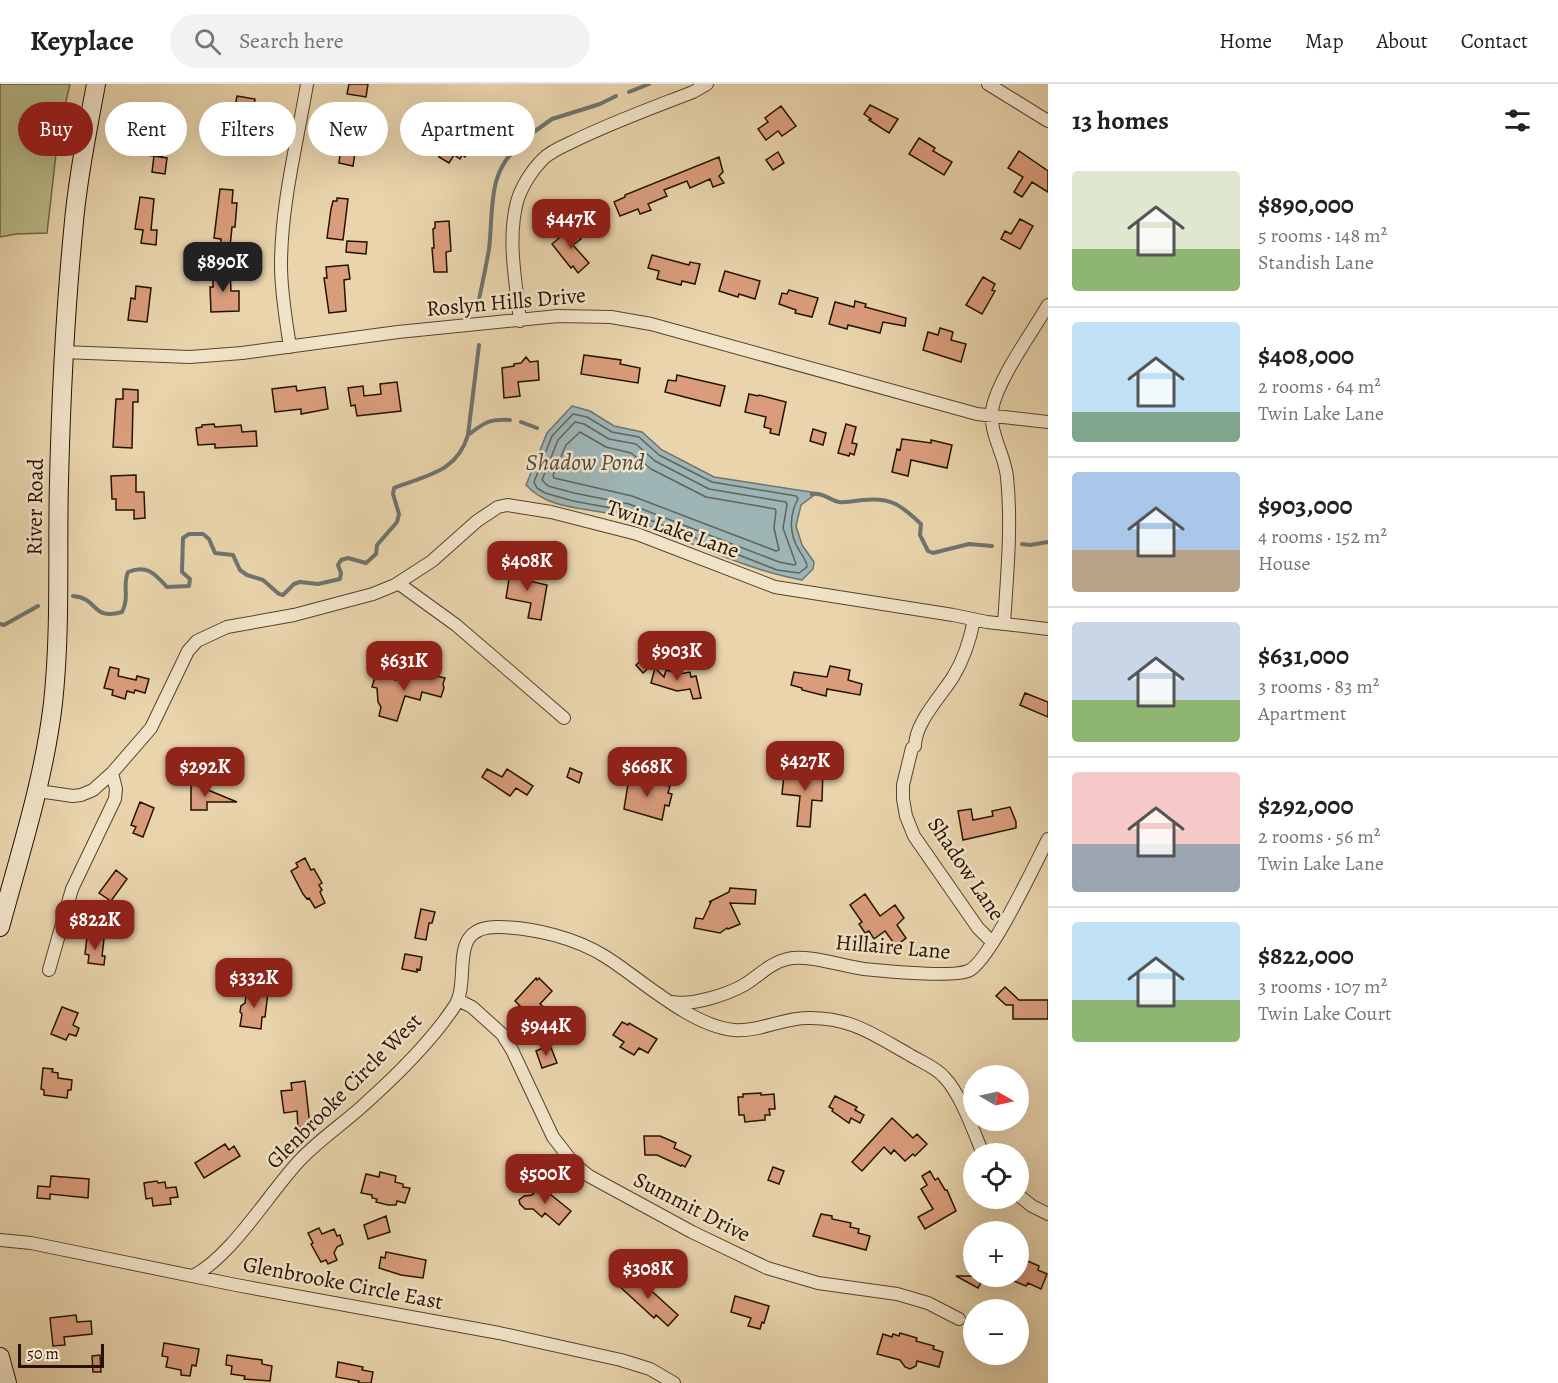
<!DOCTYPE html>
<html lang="en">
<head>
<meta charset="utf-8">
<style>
  :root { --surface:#fff; --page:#f2f2f2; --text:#222; --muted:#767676; --line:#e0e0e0; --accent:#8f2418 }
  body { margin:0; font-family:Alegreya,serif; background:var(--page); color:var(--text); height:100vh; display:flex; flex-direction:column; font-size:22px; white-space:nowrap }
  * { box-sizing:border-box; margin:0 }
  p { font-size:20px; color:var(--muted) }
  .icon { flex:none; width:33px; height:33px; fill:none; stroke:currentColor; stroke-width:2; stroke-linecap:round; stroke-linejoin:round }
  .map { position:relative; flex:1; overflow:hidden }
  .details { display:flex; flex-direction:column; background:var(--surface); width:510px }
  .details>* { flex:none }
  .top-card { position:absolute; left:18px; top:18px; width:570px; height:54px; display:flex; gap:12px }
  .needle { width:39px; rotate:99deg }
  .tools { position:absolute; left:963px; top:981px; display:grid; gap:12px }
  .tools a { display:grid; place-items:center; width:66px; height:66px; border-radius:50%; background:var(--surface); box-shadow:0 6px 24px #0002; font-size:30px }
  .scale { position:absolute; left:18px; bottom:15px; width:86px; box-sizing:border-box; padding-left:6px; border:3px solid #251200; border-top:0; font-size:16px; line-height:21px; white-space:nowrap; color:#251200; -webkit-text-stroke:4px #f1e3c9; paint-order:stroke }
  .price { position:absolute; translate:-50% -51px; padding:0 14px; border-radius:12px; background:var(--accent); color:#fff; font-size:20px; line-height:39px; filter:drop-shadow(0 2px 3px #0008) }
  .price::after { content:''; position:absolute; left:50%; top:36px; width:18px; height:14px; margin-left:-9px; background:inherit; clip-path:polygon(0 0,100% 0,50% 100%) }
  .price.on { background:#222; color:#fff }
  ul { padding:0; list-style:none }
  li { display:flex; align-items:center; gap:18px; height:150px; padding:0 24px }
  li+li { border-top:2px solid var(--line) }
  li span { display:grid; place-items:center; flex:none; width:168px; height:120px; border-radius:6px; color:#555 }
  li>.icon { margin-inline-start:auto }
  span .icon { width:72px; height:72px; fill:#fffc; stroke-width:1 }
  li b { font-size:26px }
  h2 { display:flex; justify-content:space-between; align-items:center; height:72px; padding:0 24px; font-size:26px }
  .pill { padding:0 21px; border-radius:27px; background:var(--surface); box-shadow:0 6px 24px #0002; font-size:21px; line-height:54px }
  .pill.on { background:var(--accent); color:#fff }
  header { display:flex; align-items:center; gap:36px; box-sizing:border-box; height:84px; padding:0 30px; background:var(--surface); border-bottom:2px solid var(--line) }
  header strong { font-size:28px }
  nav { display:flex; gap:33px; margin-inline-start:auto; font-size:21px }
  .search { width:420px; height:54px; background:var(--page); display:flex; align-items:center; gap:15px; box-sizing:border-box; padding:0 21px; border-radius:33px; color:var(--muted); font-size:22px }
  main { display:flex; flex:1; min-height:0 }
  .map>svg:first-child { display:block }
  .green { fill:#b9bc88; stroke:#6f6744; stroke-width:1.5 }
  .water { fill:#9eb5b6; stroke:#6e746d; stroke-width:1.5 }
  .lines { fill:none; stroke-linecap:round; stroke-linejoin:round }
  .shore { stroke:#62645b; stroke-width:1.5 }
  .stream { stroke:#6e746d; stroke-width:4 }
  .building { fill:#da9d7c; stroke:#251200; stroke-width:1.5 }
  .street-casing { stroke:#56422b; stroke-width:14 }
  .secondary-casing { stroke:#251200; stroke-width:20 }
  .street { stroke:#f1e3c9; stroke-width:12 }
  .secondary { stroke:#f1e3c9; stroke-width:18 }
  .labels { text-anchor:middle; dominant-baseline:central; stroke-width:5; stroke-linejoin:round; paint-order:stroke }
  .street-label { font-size:22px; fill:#251200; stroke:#f1e3c9 }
  .water-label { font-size:24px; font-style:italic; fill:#4f4b40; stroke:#f1e3c9 }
</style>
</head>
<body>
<header>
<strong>Keyplace</strong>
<div class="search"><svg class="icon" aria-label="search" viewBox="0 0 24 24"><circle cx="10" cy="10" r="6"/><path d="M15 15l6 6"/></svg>Search here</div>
<nav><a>Home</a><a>Map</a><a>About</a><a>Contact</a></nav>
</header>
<main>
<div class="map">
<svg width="1048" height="1299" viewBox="0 0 1048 1299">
  <rect width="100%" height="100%" fill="#e9d4ac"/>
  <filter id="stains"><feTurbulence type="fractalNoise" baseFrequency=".00333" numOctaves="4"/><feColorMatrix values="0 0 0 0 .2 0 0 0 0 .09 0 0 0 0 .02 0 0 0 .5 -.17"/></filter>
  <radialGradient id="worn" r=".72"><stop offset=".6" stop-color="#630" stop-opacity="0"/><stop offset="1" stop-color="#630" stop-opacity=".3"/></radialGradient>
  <!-- green -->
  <path class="green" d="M0,0H70L58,52L47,149L16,150L0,153Z"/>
  <!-- water -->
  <path class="water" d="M572,322L590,327L614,342L642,348L662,366L714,393L817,409L801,421L796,442L802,461L814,478L813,485L802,496C756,488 711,467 668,450C654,444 639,437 625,433C593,423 550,428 526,401L547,349Z"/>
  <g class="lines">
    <!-- shore -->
    <path class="shore" d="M573,330L587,333L612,348L639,353L659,371L712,398L796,412L798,415C789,431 789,450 799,466C802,472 807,476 807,483L799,489L777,486L627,427L573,417L545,409L537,404L534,398L552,352Z
      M575,338L584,340L609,355L636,360L655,377L709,405L786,418L787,421L783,444L796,480L794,481L779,478L629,420L574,409L548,402L542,396L558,356Z
      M580,348L606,363L631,369L651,385L706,413L775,425L776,427L774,444L779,466L776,467L632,412L554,394L553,391L566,361Z"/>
    <!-- stream -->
    <path class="stream" d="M629,8L649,0
      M531,50L552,35L600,20L616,12
      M478,220C482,201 486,183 489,165C494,124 486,88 522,59
      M521,338L537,344
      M468,351C485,338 489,335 510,336
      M812,410C822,408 830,416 839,418C846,419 855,417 863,416C891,413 901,421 921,440L920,451L928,467L933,469L969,460L992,462
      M1022,460L1030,461L1048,458
      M73,512C99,514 91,537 122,528C130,512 122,503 128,488C147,480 155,490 167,503L189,502L190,495L182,488L183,454L189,450H203L209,455L215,469L233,471L240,486L247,491L263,496L279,510L283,511L294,500L300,498L318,500L340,495L341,489L338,481L341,476L348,474L366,479L376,470L377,461L397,438L399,430L393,410L394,404C427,391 457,388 468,351L479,261
      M0,540L4,541L38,522"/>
  </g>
  <!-- building -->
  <path class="building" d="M349,0H368L366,13L347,10Z
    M237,12L255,15L251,36L254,37L250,57L243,55L240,67L227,64Z
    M870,21L898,35L889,49L869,36L871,35L864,30Z
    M781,22L796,42L782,52L778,47L766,56L758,45L768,38L765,34Z
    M465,29L476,36L466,52L472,56L470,58L473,60L465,73L462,71L460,75L454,71L449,79L439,73L450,56L444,52L450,42L455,45Z
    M345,31L372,36L371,44L361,43L357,70L355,69L353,82L339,79Z
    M152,35L168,38L162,73L146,71Z
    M919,54L935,64L933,67L952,78L944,91L909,70Z
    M1019,67L1048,87V108L1032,98L1022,113L1014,108L1023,93L1008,84Z
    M778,68L784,79L773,86L766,76Z
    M154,72L167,74L165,90L152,88Z
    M719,73L723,88L719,92L724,99L713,103L710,95L690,104L687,97L664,106L667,112L648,120L651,126L640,130L638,125L620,132L614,118L625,113V111Z
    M220,105L233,106L232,119H237L235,143H232L230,163L221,162V155L214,154Z
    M140,113L154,115L151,146H157L156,161L141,159L143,146L135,145Z
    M337,114L348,115L343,156L327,154L331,125L333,117H337Z
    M1020,135L1033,142L1020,165L1001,155L1005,147L1011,150Z
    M449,137L451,167L446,168L447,188H434L432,164H434L433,145L435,144V138Z
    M571,144L581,155L573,161L589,179L578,189L573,182L571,184L552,160Z
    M347,157L367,158L366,170L346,168Z
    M652,171L689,181L690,178L700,180L695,200L682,197L681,201L657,195L659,187L648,184Z
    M348,181L350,195L344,196L346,227L329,229L324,194H327L326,183Z
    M213,186H230L231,207H239V227L211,228L210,203H213Z
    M725,187L760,197L755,215L739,210L738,213L719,207Z
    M983,193L995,200L992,206L995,207L982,230L966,221Z
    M136,202L151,204L147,238L128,236L131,214L135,215Z
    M789,206L818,214L812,233L795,229L796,226L779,220L782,209L787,210Z
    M855,217L866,220L865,223L906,234L905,242L883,238L880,249L848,241L847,245L829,240L835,218L854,223Z
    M940,244L953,248L951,256L966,260L961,278L923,266L928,248L938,251Z
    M584,271L621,276L620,280L640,284L638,299L581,290Z
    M526,273L530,278L538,277L539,296L518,298L520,312L504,314L502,284L514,282V280L521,279Z
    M677,291L725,302L720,322L665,308L668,296L676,297Z
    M397,298L401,327L357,332L355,321L351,322L348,304L363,302L364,312L381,310L380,300Z
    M296,302L297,307L325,303L328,325L301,330V325L275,328L272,305Z
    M123,305L138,306V318H133L132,364L113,363L116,315H123Z
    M749,310L758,312L759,311L786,318L779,351L770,349L771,345L764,343L766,333L745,328Z
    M214,340L215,343L241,341L242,348L256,347L257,362L215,364V360L198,361L196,344L202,343V341Z
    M846,340L856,343L852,359L857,360L854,371L850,369L849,372L838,369Z
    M813,345L826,349L823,361L810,357Z
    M902,355L931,359V356L952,361L947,384L911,376L908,392L892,388L897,365L900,366Z
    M136,391V408H144L145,434L134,435V426H116V415H112L111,392Z
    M511,483L527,486L525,496L547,501L541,536L528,534L531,519L506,514Z
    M645,573L652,581L643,589L636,581Z
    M830,582L850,586L848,596L862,600L860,611L827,605L826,612L802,606V604L791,601L794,588L827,593Z
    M110,583L119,585L118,592L136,596L137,592L149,595L145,609L135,606L134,609L127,607L125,615L112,611L113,606L104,604Z
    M655,584L664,593L666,586L679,590L690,588L691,593L696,592L701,614L693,615L690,605L677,607L651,599Z
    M398,589L414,595L419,592L427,593L428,590L445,594L443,600L444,604L441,613L422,608L420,616L405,612L397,637L379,632L381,623L378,618L377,604L372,603L376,590L396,596Z
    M1025,609L1048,618V633L1020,621Z
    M809,682L823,684L822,717L812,716L810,743L797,742L800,712L782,710L784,690L808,692Z
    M213,683H227V697H213Z
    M570,684L582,689L579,699L567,693Z
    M487,685L502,693L507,685L533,702L527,711L516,704L510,712L482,693Z
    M629,694L670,702L668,709L672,710L669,722L665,721L662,736L624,725Z
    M191,699L237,718H207V726H191Z
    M140,718L154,724L143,753L133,749L136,743L131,741Z
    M1010,723L1016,738V744L963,756L958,727L971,725L973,736L993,732L992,727Z
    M305,774L311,786L314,785L322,799L319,801L322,806L320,808L325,819L315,824L309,814L307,815L303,810L291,787L298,783L296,779Z
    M116,786L127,795L111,817L99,809Z
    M730,804L756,806L755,820L730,819L740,840L728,845L727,844L720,849L694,844L696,834L703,835L711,818H709L729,808Z
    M865,810L880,832L895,821L904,834L897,841L906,854L896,862L885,847L874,855L869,847L865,849L859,840L862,838L850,821Z
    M421,825L435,828L432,839H429L426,856L415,854Z
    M87,853L104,855L102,872H105L104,881L88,879L89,871L85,870Z
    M405,870L422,873L420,886L417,885V888L402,885Z
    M536,894L537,896L539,894L552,907L540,920L549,927L538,940L515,917Z
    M1005,903L1019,916H1048V935H1013V921H1006L996,912Z
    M247,905L268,908L265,933H262L261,945L240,942L242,930L240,928L241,922L245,919Z
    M62,923L78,929L73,941L79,944L76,952L69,950L66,956L51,950Z
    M622,938L628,941L629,939L657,955L648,969L639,964L634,971L620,963L624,958L613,951Z
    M550,961L557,979L542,984L536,967Z
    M43,984L53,985L52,988L58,989V994L72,996L71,1006H68L67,1014L44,1011V1006L41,1005Z
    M305,997L310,1042L298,1043L297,1027L284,1029L281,1007L292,1006L291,999Z
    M761,1009V1011L774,1010L775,1025H769L770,1031H765V1036L745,1038L744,1031H739L738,1013H743V1010Z
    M835,1012L857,1023L855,1026L864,1031L860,1039L851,1034L849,1039L832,1027L833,1025L829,1023Z
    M892,1034L913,1054L917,1050L927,1060L915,1072L913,1070L905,1077L894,1066L891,1070L884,1063L862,1087L852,1078Z
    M644,1052H660L676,1059L674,1064L691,1072L685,1083L682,1081L681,1082L657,1071H645Z
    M225,1060L229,1066L234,1062L240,1072L204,1094L195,1079Z
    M773,1083L784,1087L779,1100L768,1096Z
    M930,1087L935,1096L938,1094L945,1106H947L956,1127L925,1145L918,1133L933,1125L921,1105L927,1101L922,1092Z
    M380,1088L396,1092L395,1098L403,1100V1103L410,1104L405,1119L397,1117L396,1121H388L376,1118L377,1115L372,1114V1111L361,1109L366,1090L379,1093Z
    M51,1092L89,1095L88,1114L50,1110V1115L37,1114L38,1102L50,1103Z
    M157,1097L158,1099L165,1098L166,1104L176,1103L178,1113L170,1114L171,1120L153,1122L152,1114L146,1115L144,1099Z
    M540,1102L571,1127L559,1141L545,1129L542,1133L533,1125H525L520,1120L519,1116L524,1112L532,1111Z
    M821,1130L832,1132V1135L851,1139L850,1143L859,1145L858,1149L870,1152L866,1166L813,1152Z
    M386,1132L390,1148L368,1155L364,1141Z
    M319,1144L322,1150L334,1145L337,1152L340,1151L343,1160L337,1163L334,1169L337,1176L328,1180L326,1176L321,1178L311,1160L313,1159L308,1149Z
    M386,1168L426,1176L423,1194L401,1191L379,1184L381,1173L385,1174Z
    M1018,1175L1022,1177L1023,1175L1039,1182L1038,1186L1047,1190L1041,1205L1028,1199L1026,1202L1014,1197L1016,1192H1018Z
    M633,1190L678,1231L668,1242L656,1231L654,1234L618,1201L625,1193L628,1196Z
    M956,1192H985L978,1204Z
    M735,1212L769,1222L764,1239L762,1238L760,1245L748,1242L751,1234L731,1228Z
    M76,1231L77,1238L91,1237L92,1250L64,1253L65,1261L53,1262L50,1234Z
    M900,1249L917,1254L916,1257L934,1262L933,1265L943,1268L939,1283L917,1277L916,1282L910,1285L905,1283L900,1276L877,1270L883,1250L892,1253L893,1250L899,1252Z
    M164,1259L199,1265L196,1282L192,1281L190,1292L181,1291V1286L166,1283L168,1273L162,1272Z
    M100,1271L101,1288H93L92,1272Z
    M227,1271L262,1276V1280L272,1282L270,1297L244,1295L245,1292L231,1290L232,1282L226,1281Z
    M338,1278L363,1283L362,1286L373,1288L371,1299H358L359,1297L336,1293Z"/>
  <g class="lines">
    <defs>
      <path id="street" d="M988,0L1048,37
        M520,237C516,198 507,156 517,118C521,103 532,86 543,75C550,68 561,63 570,59C610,39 652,24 693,8L707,0
        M290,263C286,236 281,209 281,181C281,121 297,59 307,0
        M63,268L190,273L242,269L398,248L558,232L611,233L651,240L977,330L1048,338
        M398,499L456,541L564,634
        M974,536C970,556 964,575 953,593C941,612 915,639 915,662L912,664L903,701V715L906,732L914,752L978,844L992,858
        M1004,540C1007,492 1012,442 1007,393C1005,371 989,349 992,326C997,296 1032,249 1048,221
        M38,707L73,712L81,711L93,706L112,689L151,644L188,567L197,557L227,543L294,531L373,510L395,501L432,477L477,437L498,423L507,421L551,428L637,450L775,503L953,531L987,538L1048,545
        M49,886L72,805L115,715L116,705L112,689
        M458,916L472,923L502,950L512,966L553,1053L574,1080L589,1092L692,1148L767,1184L818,1199L897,1210L928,1219L959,1235
        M674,918C692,922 728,910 744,901C759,892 770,879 787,875C809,870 841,882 864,885C885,887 950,894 968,887C989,879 1035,780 1048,755
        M1018,1111L1032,1122L1048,1130
        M0,1156L31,1159L236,1201L499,1249L621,1276L650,1285L674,1299
        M193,1192C233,1171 268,1110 300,1076C321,1054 346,1038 368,1017C398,990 432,956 454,923C473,896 444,841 500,843C535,844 576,854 606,873C642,896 691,942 734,946C759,948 783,934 807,934C851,933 874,951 910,971C921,978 936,983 945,994C961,1011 974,1048 983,1070"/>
      <path id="secondary" d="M0,843C20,769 44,696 53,619C61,545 57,470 59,397C61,313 65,231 73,148C77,98 87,49 96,0
        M0,1273L7,1299"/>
    </defs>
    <!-- street casing -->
    <use href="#street" class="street-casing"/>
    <!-- secondary casing -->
    <use href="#secondary" class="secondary-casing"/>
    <!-- street -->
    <use href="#street" class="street"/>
    <!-- secondary -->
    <use href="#secondary" class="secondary"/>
  </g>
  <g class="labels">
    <!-- street labels -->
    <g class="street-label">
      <text transform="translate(506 218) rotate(-5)">Roslyn Hills Drive</text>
      <text transform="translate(35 423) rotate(-89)">River Road</text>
      <text transform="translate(673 445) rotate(19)">Twin Lake Lane</text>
      <text transform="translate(966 785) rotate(56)">Shadow Lane</text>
      <text transform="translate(893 863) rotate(5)">Hillaire Lane</text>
      <text transform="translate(344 1007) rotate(-45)">Glenbrooke Circle West</text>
      <text transform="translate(692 1123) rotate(27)">Summit Drive</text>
      <text transform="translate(343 1199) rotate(11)">Glenbrooke Circle East</text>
    </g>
    <!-- water labels -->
    <g class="water-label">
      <text x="585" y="378">Shadow Pond</text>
    </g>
  </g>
  <rect width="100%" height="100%" filter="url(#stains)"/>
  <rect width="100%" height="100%" fill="url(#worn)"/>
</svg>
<div class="tools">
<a><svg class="needle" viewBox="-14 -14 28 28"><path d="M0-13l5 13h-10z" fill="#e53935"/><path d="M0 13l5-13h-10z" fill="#767676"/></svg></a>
<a><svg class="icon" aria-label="locate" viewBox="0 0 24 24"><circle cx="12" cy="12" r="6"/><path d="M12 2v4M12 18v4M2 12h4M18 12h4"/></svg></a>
<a>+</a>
<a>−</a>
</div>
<div class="scale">50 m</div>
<b class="price" style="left:571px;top:166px">$447K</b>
<b class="price on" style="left:223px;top:209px">$890K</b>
<b class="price" style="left:527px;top:508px">$408K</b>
<b class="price" style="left:677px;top:598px">$903K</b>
<b class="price" style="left:404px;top:608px">$631K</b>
<b class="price" style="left:805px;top:708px">$427K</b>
<b class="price" style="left:205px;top:714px">$292K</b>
<b class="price" style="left:647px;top:714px">$668K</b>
<b class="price" style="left:95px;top:867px">$822K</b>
<b class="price" style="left:254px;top:925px">$332K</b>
<b class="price" style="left:546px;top:973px">$944K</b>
<b class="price" style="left:545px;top:1121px">$500K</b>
<b class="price" style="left:648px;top:1216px">$308K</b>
<div class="top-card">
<a class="pill on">Buy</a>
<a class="pill">Rent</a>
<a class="pill">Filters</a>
<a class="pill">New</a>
<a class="pill">Apartment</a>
</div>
</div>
<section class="details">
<h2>13 homes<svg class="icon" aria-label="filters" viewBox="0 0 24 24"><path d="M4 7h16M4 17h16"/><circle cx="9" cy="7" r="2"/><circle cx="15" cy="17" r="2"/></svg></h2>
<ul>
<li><span style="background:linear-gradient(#dfe7d0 65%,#8fb573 0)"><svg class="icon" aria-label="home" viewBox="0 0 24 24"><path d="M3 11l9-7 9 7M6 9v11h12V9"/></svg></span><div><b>$890,000</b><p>5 rooms · 148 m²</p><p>Standish Lane</p></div></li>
<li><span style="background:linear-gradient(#bfe0f5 75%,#7fa58c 0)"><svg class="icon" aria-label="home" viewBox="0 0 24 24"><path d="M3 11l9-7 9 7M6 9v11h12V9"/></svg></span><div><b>$408,000</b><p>2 rooms · 64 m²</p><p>Twin Lake Lane</p></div></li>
<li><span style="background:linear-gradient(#a9c7e8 65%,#b9a48a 0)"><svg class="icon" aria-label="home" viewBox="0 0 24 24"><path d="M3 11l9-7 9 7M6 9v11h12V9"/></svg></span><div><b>$903,000</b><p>4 rooms · 152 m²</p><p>House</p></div></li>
<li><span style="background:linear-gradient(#c9d6e8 65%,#8fb573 0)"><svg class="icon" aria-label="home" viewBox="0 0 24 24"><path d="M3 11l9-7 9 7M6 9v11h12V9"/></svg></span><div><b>$631,000</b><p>3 rooms · 83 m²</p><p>Apartment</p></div></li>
<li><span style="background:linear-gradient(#f6c9c9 60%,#9aa5b1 0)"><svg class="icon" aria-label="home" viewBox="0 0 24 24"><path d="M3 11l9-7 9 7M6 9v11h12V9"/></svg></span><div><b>$292,000</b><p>2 rooms · 56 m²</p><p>Twin Lake Lane</p></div></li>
<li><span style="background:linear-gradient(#bfe0f5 65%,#8fb573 0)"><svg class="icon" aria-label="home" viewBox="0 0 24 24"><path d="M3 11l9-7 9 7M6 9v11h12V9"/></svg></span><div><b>$822,000</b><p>3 rooms · 107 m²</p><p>Twin Lake Court</p></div></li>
</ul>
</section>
</main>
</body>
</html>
